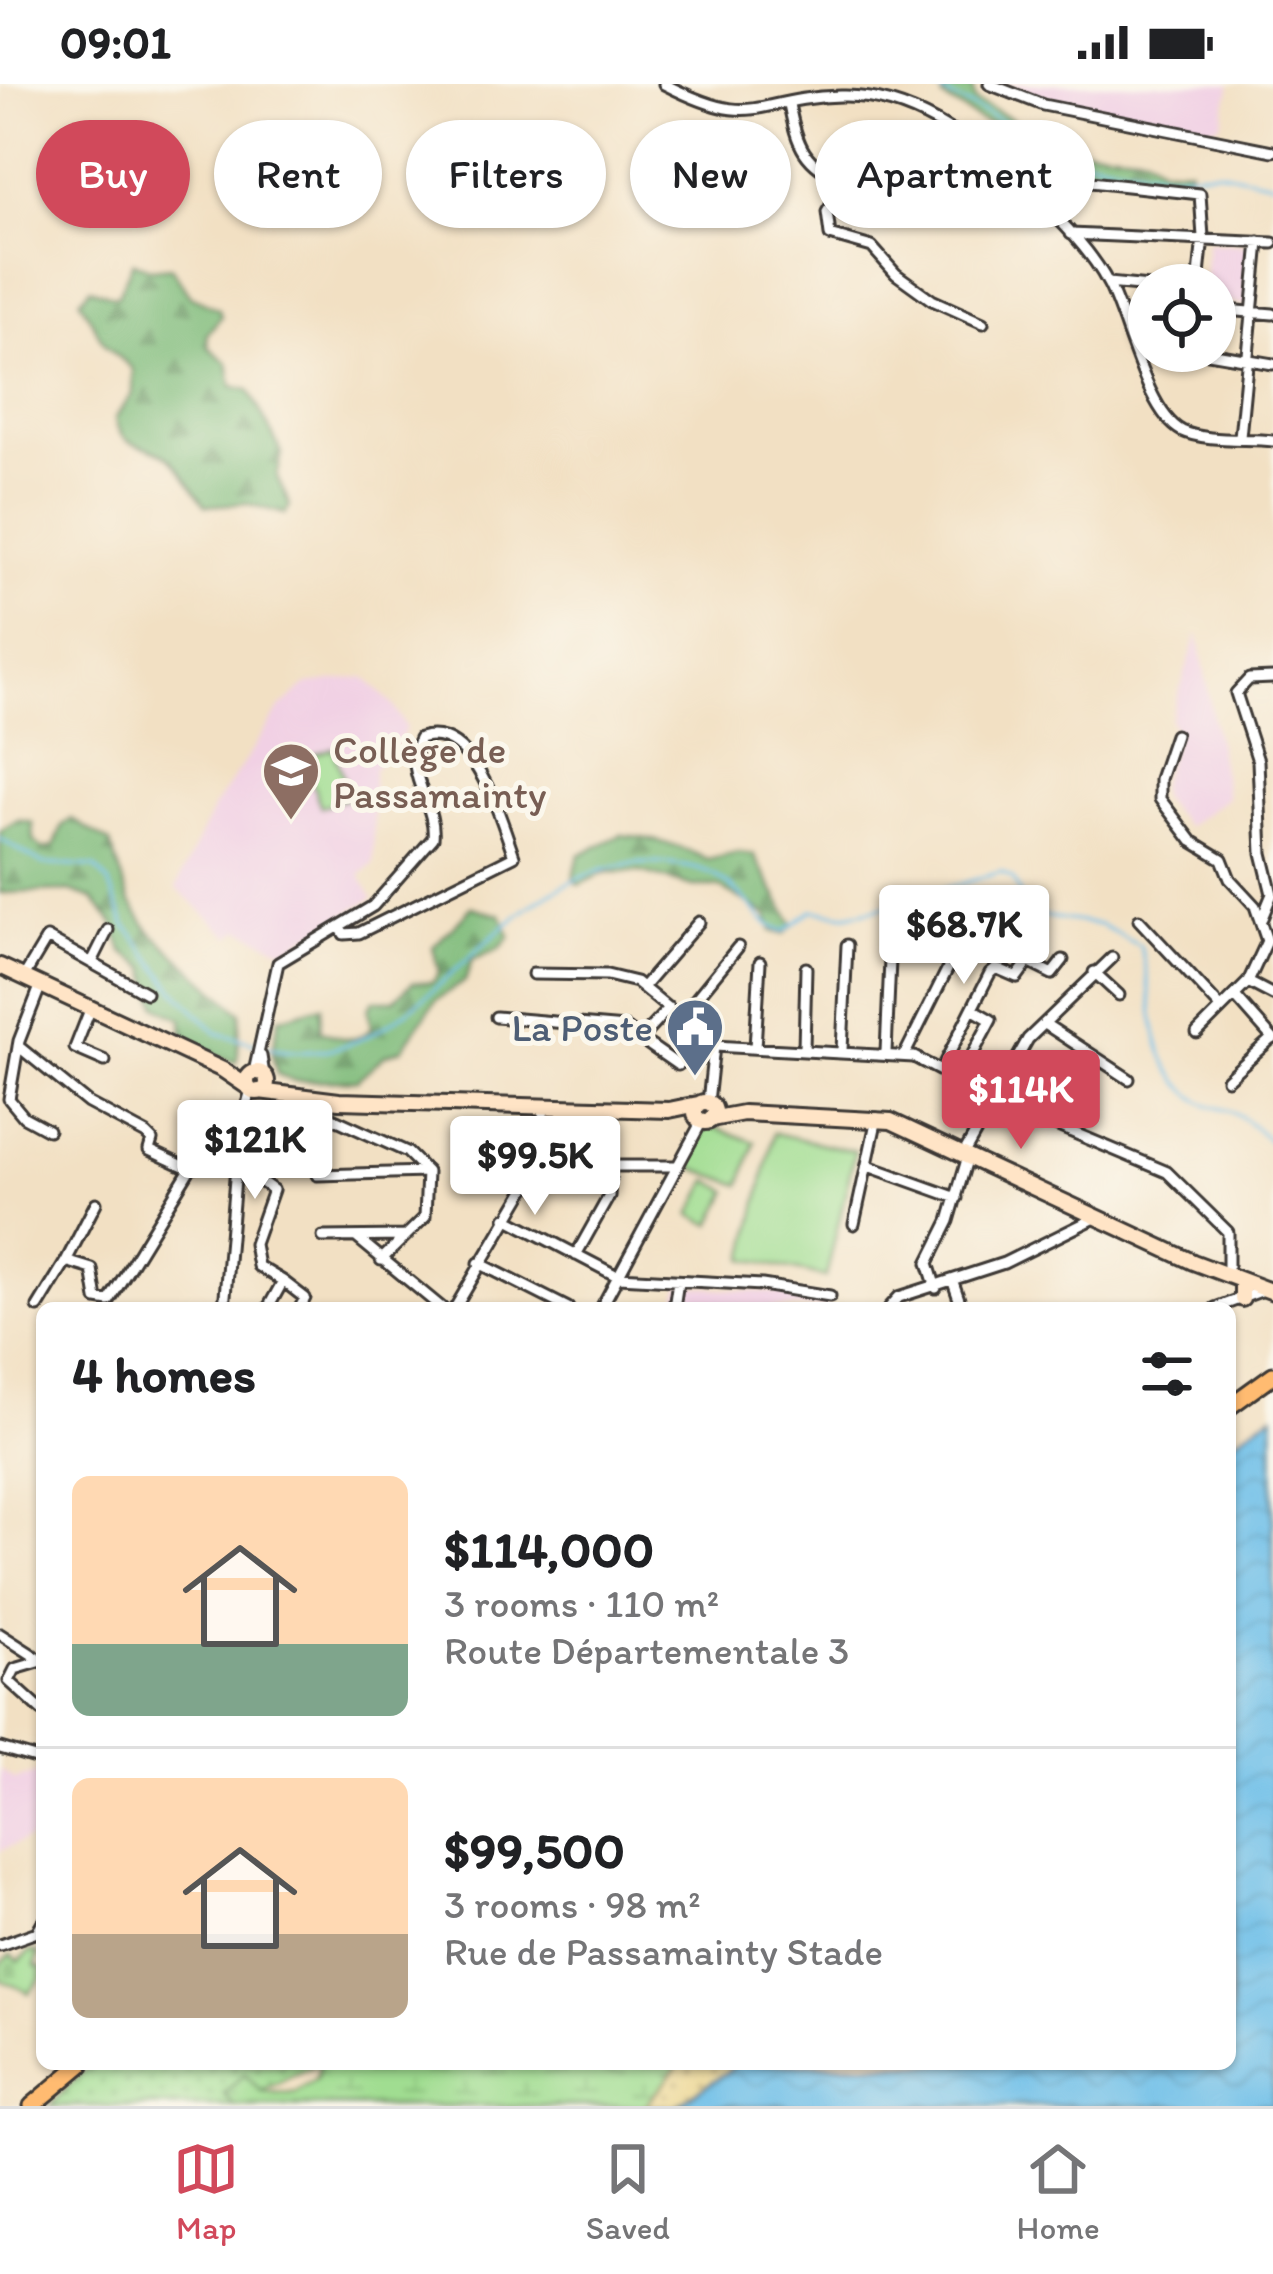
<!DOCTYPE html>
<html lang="en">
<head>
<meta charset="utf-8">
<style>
  :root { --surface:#fff; --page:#f6f6f6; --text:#202124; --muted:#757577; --line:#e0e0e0; --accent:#d1495b }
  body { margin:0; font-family:Itim,sans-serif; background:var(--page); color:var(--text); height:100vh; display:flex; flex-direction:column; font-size:45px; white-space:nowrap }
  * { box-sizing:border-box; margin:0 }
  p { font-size:39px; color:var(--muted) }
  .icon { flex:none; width:66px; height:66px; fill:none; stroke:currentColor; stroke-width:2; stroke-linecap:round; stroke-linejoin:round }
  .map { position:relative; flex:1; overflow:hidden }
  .sheet { position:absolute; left:36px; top:1218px; width:1200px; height:768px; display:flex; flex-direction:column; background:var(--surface); border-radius:18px; box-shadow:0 3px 9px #0004 }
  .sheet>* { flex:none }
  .hud { position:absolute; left:36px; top:36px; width:1203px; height:108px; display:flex; gap:24px }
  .tools { position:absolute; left:1128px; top:180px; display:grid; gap:24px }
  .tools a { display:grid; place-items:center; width:108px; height:108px; border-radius:50%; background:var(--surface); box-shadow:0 3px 9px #0004; font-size:60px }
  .price { position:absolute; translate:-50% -102px; padding:0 27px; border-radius:12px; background:#fff; color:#222; font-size:39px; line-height:78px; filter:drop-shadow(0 3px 6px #0008) }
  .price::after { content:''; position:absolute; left:50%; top:72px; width:36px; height:27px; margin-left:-18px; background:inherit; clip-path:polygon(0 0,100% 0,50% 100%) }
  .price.on { background:var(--accent); color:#fff }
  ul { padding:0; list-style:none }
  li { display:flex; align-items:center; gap:36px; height:300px; padding:0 36px }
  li+li { border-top:3px solid var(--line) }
  li span { display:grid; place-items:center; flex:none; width:336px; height:240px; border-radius:18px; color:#555 }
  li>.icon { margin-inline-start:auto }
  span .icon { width:144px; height:144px; fill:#fffc; stroke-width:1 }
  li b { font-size:51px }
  h2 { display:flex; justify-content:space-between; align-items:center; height:144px; padding:0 36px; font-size:51px }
  .pill { padding:0 42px; border-radius:54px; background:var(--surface); box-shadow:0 3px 9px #0004; font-size:42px; line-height:108px }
  .pill.on { background:var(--accent); color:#fff }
  .status { display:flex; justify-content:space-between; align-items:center; height:84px; padding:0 60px; background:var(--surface); direction:ltr }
  .status svg { height:33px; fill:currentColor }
  .tab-bar { display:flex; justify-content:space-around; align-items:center; height:168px; border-top:3px solid var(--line); background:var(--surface); font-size:33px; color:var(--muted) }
  .tab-bar a { display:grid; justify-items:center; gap:6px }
  .tab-bar .on { color:var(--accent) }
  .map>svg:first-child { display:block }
  .built { fill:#f1d0e4 }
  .green { fill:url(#green-dots); stroke:#5e7c56; stroke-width:3 }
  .forest { fill:url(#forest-firs); stroke:#4e6c4c; stroke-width:3 }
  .wetland { fill:url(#wetland-marsh); stroke:#5e7c56; stroke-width:3 }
  .sand { fill:url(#sand-dots); stroke:#857b5d; stroke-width:3 }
  .cemetery { fill:url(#cemetery-stones); stroke:#5e7c56; stroke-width:3 }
  .pitch { fill:#a0dd91; stroke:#5e7c56; stroke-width:3 }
  .water { fill:url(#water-waves); stroke:#446d82; stroke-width:3 }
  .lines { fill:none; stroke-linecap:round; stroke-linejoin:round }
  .stream { stroke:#6cbee8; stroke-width:3 }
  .minor-casing { stroke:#3c3935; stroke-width:15 }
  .secondary-casing { stroke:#3c3935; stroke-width:20 }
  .primary-casing { stroke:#3c3935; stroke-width:21 }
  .minor { stroke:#fff; stroke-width:9 }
  .secondary { stroke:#ffe4c6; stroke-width:14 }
  .primary { stroke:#ffbb71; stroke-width:15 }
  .labels { text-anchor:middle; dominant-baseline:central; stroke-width:10; stroke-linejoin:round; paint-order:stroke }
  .education-label { font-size:39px; fill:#785e54; stroke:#fbf7ec; text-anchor:start }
  .service-label { font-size:39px; fill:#4e5e75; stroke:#fbf7ec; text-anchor:end }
</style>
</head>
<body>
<div class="status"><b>09:01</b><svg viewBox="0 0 49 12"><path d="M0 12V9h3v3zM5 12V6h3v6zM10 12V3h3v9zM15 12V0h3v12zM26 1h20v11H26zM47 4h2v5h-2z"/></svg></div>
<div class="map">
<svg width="1273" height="2022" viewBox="0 0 1273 2022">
  <defs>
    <pattern id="green-dots" width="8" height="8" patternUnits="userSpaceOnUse" patternTransform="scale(3)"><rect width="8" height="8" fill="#a0dd91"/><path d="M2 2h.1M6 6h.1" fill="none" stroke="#89bd7c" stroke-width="1.8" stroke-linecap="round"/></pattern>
    <pattern id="forest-firs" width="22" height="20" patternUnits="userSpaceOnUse" patternTransform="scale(3)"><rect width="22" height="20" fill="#80bc7b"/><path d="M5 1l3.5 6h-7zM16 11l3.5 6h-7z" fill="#689864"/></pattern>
    <pattern id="wetland-marsh" width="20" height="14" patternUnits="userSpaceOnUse" patternTransform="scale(3)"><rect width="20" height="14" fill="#a0dd91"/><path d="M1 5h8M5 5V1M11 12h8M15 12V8" fill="none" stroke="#89bd7c"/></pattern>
    <pattern id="sand-dots" width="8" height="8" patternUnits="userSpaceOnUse" patternTransform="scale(3)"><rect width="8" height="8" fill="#eeda9e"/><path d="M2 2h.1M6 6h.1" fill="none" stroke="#ccba88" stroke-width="1.8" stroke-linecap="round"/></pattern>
    <pattern id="cemetery-stones" width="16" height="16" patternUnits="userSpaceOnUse" patternTransform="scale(3)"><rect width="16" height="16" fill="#a0dd91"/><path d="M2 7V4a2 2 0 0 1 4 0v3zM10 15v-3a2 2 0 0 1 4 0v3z" fill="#89bd7c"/></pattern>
    <pattern id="water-waves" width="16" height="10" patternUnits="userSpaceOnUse" patternTransform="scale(3)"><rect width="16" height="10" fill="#6cbee8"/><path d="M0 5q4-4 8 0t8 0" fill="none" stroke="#5da3c6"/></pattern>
  </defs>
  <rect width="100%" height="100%" fill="#fbf7ec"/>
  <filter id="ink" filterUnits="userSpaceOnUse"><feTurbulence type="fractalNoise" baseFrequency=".00833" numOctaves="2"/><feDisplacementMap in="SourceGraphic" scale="24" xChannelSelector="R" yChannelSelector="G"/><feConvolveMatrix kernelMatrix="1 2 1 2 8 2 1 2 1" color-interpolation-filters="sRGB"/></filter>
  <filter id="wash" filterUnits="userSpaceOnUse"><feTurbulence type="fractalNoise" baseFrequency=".004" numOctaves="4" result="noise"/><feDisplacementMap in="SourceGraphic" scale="48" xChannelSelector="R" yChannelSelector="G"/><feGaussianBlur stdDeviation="2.7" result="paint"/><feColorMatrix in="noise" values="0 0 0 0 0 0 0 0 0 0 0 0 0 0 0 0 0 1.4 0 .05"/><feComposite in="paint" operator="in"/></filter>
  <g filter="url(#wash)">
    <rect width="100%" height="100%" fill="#f2e0c3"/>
    <!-- built -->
    <path class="built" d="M1005,0H1229L1230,4L1222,38L1211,44L1054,16Z
      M1207,158L1254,161L1249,221L1215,216V201H1204Z
      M1198,549L1227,714L1186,743L1160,713V698L1177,650L1170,636Z
      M365,593L393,621L406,644L396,663L373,686L374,780L360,791L373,814L284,866L240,845L231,853L176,804L212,726L281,623L307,600Z
      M1025,964L1091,1004L1104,1018L1075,1043L1011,1018L1006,1004Z
      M680,1201L801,1211L828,1216L827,1224H676Z
      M0,1685L15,1696L42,1688V1749L0,1767Z"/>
    <!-- green -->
    <path class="green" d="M91,1980H317L231,2022H49Z"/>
    <!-- forest -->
    <path class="forest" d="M972,3L975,17L1012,35L1025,54L1042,52L1050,61L1144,70L1161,83L1189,84L1188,90C1170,104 1052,80 1027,71L1013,46L979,36L943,14L945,5Z
      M133,178L152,185L171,183L190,212L219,225L221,233L207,250L208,263L228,279L232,302L249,306L282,369L277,393L290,422L285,430L246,419L206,422C195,408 182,384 168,373C146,356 121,369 115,334L133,310V285L105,261L80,216L90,204L117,213Z
      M18,736L33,739L34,757L43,765L54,763L63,741L72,735L110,759L130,817L149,846L241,929L237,979L183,959L182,935L157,922L147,884L123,868L114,840L93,815L70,807L0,809V747Z
      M621,751C647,753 685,763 708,776L738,769L754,771L793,841L784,850L772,847L767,831L720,803H693L640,788H606L579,801L573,796L579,771Z
      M472,823L501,831L510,853L499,865L472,876L465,897L436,916L402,965L385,971L357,996L294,997L277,990L272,971L279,934L322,922L320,946C339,954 356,962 371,944L368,925L374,916H394L413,898H433L439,888L433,863Z"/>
    <!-- wetland -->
    <path class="wetland" d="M320,1980H695L645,2022H234L224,2010L244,1990L262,2008L295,2009L316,1995Z"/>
    <!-- sand -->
    <path class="sand" d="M680,1980H738L676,2022H645Z"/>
    <!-- cemetery -->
    <path class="cemetery" d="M31,1867L39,1870L35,1882L42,1885V1894L29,1909L0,1895V1881L11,1871L19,1877Z"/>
    <!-- pitch -->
    <path class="pitch" d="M333,664L350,713L321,723L303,674Z
      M713,1043L755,1058L741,1101L687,1082L700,1045Z
      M774,1049L855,1067L826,1193L745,1175Z
      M709,1096L729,1107L712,1141L691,1131Z"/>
    <!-- water -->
    <path class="water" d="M1273,1330V2022H676L738,1980H1230V1359Z"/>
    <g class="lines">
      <!-- stream -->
      <path class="stream" d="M923,0L1004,38L1040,67L1169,90L1217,87L1273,98
        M0,755L43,780L95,783L109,799L125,840L175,906L217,949L257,960
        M266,963C433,1007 496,744 689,783C746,794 750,838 784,848L812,826L846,831L876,825L1001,788L1013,795L1029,830L1101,841L1140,862C1158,918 1144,979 1200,1017C1210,1024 1225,1024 1236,1030C1249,1037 1262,1050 1273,1060"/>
    </g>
  </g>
  <g filter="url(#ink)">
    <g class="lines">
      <defs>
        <path id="minor" d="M664,0C758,48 751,14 841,12C911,10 967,55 1018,98C1051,126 1090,163 1109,201C1128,238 1147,329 1182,347C1205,358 1247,354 1273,357
          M989,0L1043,21L1273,67
          M789,20C797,62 804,81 845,98L827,128L830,151L872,163L896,190L932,216L983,239
          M1021,101L1036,92L1200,110L1203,153L1198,201
          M1071,150L1273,159
          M1108,199L1149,203
          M1215,225L1273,230
          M1197,267L1273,280
          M1240,353L1259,158
          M1175,651L1160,695V715L1192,757L1222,775L1230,795L1255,822L1267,857L1248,898L1197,949
          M1262,834L1272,810L1262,769L1258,677L1236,609L1249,595L1273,594
          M1139,836L1221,924
          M92,878L108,846
          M1094,888L1119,911
          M533,890L607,891L636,898L714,962L914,973L996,1016L1167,1088L1228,1148V1192
          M23,894L47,854L146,909
          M1248,898L1273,911
          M644,902L699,838
          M40,903L19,957L9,1015L24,1033L48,1046
          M1235,912L1273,955
          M90,926L75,964L105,977
          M496,933L625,944L678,981L704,955
          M681,933L738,863
          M1045,940L1129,995
          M639,956L669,924
          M18,962L88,1019L146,1050L152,1056L149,1066L190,1085
          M755,964L760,878
          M804,965L806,884
          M842,966L847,861
          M886,968L891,853
          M905,970L982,816
          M261,972L264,991
          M942,984L990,889L996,884L1017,893L1028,878L1052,890L1063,876
          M254,988L278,879L373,822L433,754C437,720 402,690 420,654C474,637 501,736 514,772L359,849L344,850L340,843
          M960,994L991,936L972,925
          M1227,995L1272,954
          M321,1015L326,1031L407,1068L427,1088L425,1133L381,1176
          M708,1018L714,962
          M964,1069L1028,955L1112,874
          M238,1081L273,1106L254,1160L258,1182L283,1197L268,1224
          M539,1082H678
          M868,1082L957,1114
          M317,1091L427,1088
          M506,1134L619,1193L762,1201L830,1212
          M854,1140L877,1034
          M323,1153L405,1152
          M356,1153L442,1224
          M576,1171L609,1112L611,1082
          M66,1177L96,1119
          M479,1179L568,1224
          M283,1197L305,1214L300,1224
          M953,1198L962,1224
          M936,1204L928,1179L949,1137L968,1072
          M38,1223L66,1177L92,1185L97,1215L109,1217L190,1085L239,1048
          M224,1224L239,1048L251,1006
          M455,1224L539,1082L544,1021
          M601,1224L702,1037
          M674,1224L678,1197
          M889,1224L899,1213L1004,1179L1095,1134
          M1215,1224L1266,1205
          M0,1550L42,1577
          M42,1577L15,1585L9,1597L42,1627
          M0,1664L42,1676
          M0,1861L37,1848L42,1839"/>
        <path id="secondary" d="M0,882L223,986L248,1003
          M247 998a10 10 0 1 1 20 0a10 10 0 1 1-20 0Z
          M259,1007L339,1017L669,1026L698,1020
          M695 1028a10 10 0 1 1 20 0a10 10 0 1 1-20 0Z
          M711,1035L743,1029L891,1037L1193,1178L1273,1208
          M1242,1197V1215"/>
        <path id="primary" d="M1230,1322L1273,1291
          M32,2022L81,1981"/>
      </defs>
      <!-- minor casing -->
      <use href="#minor" class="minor-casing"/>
      <!-- secondary casing -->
      <use href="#secondary" class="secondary-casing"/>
      <!-- primary casing -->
      <use href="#primary" class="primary-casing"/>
      <!-- minor -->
      <use href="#minor" class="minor"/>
      <!-- secondary -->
      <use href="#secondary" class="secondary"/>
      <!-- primary -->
      <use href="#primary" class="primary"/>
    </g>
  </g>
  <!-- icons -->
  <defs>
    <symbol id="school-pin" viewBox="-11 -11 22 30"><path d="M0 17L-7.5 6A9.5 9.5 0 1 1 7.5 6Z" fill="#8d6e63" stroke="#fbf7ec"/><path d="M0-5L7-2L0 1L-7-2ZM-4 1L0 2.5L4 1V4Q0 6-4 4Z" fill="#fff"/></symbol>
    <symbol id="civic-pin" viewBox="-11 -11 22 30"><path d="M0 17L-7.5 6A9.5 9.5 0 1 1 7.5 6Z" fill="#5c6f8a" stroke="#fbf7ec"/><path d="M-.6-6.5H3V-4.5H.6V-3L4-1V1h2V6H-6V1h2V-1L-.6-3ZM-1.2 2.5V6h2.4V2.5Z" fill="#fff"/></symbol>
  </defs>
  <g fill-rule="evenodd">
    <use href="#school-pin" x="258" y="654" width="66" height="90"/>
    <use href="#civic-pin" x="662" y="910" width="66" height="90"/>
  </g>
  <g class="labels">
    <!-- education labels -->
    <g class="education-label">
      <text x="333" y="665">Collège de<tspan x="333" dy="45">Passamainty</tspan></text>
    </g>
    <!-- service labels -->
    <g class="service-label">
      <text x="653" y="943">La Poste</text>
    </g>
  </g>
</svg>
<div class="tools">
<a><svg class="icon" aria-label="locate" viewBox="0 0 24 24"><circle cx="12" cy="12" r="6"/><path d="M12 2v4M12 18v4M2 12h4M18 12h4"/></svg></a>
</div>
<b class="price" style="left:964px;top:903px">$68.7K</b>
<b class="price on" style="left:1021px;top:1068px">$114K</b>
<b class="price" style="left:255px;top:1118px">$121K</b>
<b class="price" style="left:535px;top:1134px">$99.5K</b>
<div class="hud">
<a class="pill on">Buy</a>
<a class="pill">Rent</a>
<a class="pill">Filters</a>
<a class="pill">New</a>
<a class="pill">Apartment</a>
</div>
<section class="sheet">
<h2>4 homes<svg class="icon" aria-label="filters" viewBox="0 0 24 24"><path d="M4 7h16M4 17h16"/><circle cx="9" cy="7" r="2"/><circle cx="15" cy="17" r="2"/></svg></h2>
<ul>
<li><span style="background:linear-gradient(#ffd9b3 70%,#7fa58c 0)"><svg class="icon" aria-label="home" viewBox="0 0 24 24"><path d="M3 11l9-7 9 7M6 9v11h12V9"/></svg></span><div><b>$114,000</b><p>3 rooms · 110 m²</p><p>Route Départementale 3</p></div></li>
<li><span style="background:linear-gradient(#ffd9b3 65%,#b9a48a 0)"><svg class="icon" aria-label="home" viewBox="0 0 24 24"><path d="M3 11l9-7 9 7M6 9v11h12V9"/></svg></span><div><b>$99,500</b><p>3 rooms · 98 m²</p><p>Rue de Passamainty Stade</p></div></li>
</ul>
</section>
</div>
<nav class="tab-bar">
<a class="on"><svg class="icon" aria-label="map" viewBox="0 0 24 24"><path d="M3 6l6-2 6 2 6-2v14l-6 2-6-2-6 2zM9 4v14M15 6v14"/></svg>Map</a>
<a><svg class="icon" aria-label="saved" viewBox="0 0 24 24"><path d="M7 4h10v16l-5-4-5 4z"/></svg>Saved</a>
<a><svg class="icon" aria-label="home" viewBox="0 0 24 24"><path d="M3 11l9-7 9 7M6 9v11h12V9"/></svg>Home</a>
</nav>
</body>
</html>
